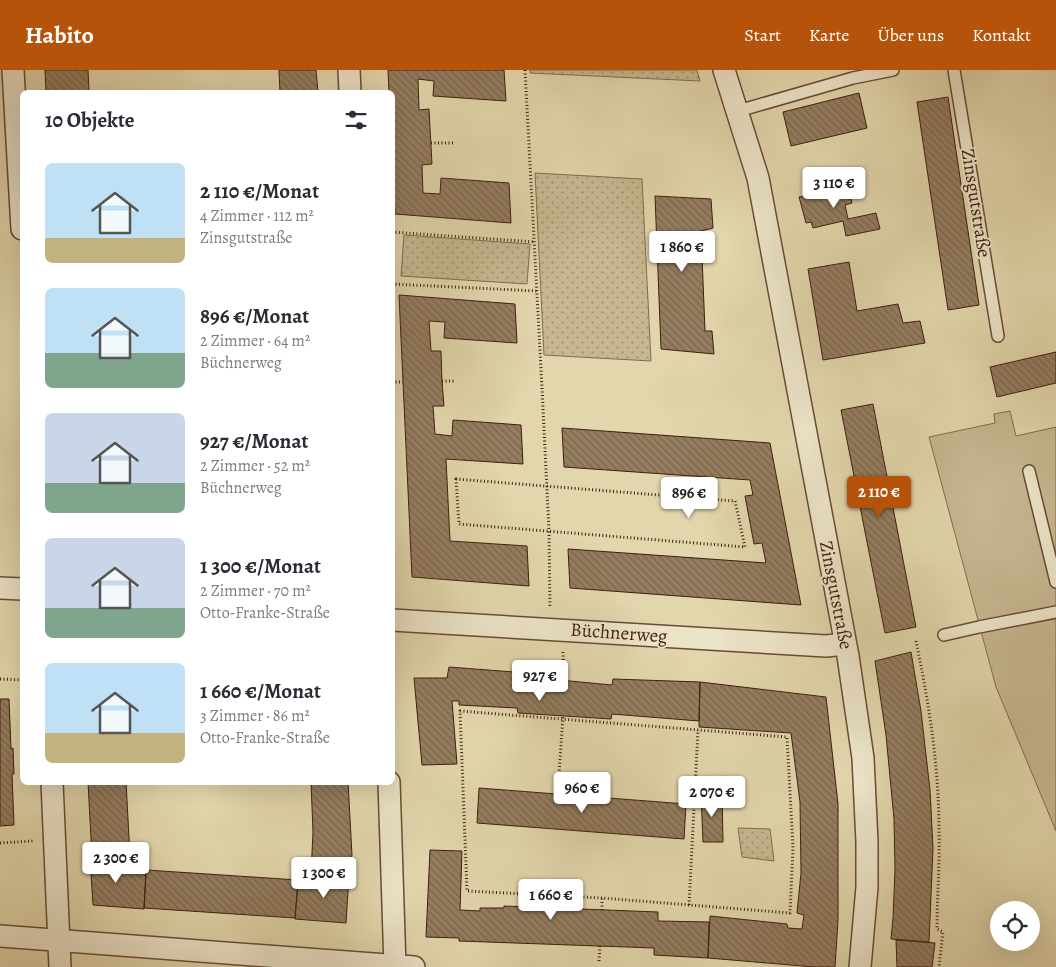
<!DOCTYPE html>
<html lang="de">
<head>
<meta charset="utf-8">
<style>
  :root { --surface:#fff; --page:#f2f2f3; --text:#2b2b33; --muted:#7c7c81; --accent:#b45309 }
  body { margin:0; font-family:Alegreya,serif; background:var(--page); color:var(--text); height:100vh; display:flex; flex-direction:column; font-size:19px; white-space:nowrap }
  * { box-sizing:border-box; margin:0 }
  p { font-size:16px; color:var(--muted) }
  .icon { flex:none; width:28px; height:28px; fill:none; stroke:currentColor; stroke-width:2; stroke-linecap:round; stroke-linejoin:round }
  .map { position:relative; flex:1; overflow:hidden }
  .sheet { position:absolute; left:20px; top:20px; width:375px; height:695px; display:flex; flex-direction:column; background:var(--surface); border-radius:8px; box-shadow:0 5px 20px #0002 }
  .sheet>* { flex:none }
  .tools { position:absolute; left:990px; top:831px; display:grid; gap:10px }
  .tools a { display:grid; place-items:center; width:50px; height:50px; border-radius:50%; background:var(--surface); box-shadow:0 5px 20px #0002; font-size:25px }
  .price { position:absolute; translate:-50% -42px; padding:0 11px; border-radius:5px; background:#fff; color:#222; font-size:16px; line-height:32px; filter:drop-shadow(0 1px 2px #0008) }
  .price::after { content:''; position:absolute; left:50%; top:30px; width:15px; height:11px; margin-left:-8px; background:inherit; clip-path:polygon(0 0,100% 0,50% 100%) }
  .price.selected { background:var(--accent); color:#fff }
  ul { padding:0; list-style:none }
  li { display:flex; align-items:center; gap:15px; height:125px; padding:0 25px }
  li span { display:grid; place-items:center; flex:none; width:140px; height:100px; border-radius:8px; color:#555 }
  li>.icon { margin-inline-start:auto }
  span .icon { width:60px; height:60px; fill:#fffc; stroke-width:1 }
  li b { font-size:21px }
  h2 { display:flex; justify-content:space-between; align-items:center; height:60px; padding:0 25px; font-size:21px }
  header { display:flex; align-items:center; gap:30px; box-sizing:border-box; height:70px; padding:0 25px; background:var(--accent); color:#fff }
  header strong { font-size:24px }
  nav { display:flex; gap:28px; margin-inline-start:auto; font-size:18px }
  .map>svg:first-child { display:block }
  .grass { fill:url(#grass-dots); stroke:#836a50 }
  .garden { fill:#c6b791; stroke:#836a50 }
  .building { fill:url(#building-back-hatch); stroke:#401d0e }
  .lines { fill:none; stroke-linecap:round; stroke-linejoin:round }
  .lane-casing { stroke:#684b36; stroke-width:14 }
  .street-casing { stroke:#684b36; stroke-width:24 }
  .path { stroke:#401d0e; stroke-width:3; stroke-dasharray:1 2.5; stroke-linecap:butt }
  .lane { stroke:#ece4c9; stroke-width:11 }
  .street { stroke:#ece4c9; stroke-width:21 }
  .labels { text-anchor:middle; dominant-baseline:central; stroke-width:4; stroke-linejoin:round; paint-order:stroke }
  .street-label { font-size:19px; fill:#401d0e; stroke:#ece4c9 }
</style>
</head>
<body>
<header>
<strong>Habito</strong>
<nav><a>Start</a><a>Karte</a><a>Über uns</a><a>Kontakt</a></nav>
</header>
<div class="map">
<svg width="1056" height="897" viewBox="0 0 1056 897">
  <defs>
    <pattern id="grass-dots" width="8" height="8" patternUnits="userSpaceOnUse" patternTransform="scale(1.25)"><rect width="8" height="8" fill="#c6b791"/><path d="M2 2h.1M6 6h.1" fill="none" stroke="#a29475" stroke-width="1.8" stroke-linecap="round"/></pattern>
    <pattern id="building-back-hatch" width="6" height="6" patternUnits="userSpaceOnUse" patternTransform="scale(1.25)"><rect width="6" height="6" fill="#947d60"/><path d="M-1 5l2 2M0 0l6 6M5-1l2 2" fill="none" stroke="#7a664e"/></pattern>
  </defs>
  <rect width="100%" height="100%" fill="#e2d6ac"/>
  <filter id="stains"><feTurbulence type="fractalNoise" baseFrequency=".004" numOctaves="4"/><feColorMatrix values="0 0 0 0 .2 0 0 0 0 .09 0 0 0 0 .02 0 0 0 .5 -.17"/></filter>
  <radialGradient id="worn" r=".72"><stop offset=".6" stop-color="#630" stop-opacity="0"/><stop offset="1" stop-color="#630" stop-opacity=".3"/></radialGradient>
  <!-- grass -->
  <path class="grass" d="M530,0H697L700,11L530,3Z
    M535,103L642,109L651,291L544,285Z
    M404,165L530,174L527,214L401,206Z
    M738,758L770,759L774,791L742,787Z"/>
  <!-- garden -->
  <path class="garden" d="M1010,341L1016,366L1056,357V761L996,617L929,367L995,353L994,344Z"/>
  <!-- building -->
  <path class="building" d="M45,0H88L89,22H46Z
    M279,0H316L318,22H280Z
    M388,0H504L506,31L433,26L434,11L418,9L419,40L429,39L432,94L422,95L423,123L440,124L441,108L509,113L511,153L395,144L392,95V22H389Z
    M859,23L867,58L791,76L783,42Z
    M948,27L979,235L948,240L917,32Z
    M839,109L843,125L850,123L852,133L845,135L848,149L876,143L880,159L846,166L843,151L813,158L811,152L806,153L799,127L805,126L803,118Z
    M655,126L711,129L713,158L701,161L705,261H712L714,284L661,279Z
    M849,192L857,241L898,234L903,253L920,251L925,273L823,290L808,199Z
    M399,225L515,234L517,273L444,268L445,252L429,251L431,281H441L442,311L444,336H433L435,364L452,366L453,350L521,355L523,394L446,389L450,471L527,476L529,516L412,507Z
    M1056,282V313L997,327L990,297Z
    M873,334L916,557L885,563L841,340Z
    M562,358L770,373L801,535L570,518L568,479L766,493L762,473L754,474L745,426L753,425L750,410L564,397Z
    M911,582L921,641L930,720L933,778L929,872L891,869L893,848L895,800L894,749L886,665L875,591Z
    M449,597L527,603L528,607L612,615L613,609L700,612L699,651L612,644L611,649L518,643L517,638L459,635V631H452L457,694L422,695L414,608H447Z
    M700,612L826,627L838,734V850L835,897H814L708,888L710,846L787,854L788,858L802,859L804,845L797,843L801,803L800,732L791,663L699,657Z
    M0,629H9L11,679L13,678L14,704H12L14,755L0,756Z
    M88,712H126L130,786L92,788Z
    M311,712H348L352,785L347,805L311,804L313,762Z
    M479,718L686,734L684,769L477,753Z
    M722,723L723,772H703L701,724Z
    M430,780L462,781L460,840L480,841V838H504V836L658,842V851L709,852L708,888L654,885V878L459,871V868L426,867Z
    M125,786L126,802L146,804L144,839L93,835L90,788Z
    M146,800L298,810L295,848L144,838Z
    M315,804L349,806L346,853L295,849L298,814L314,816Z
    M896,870L935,873L932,897H897Z"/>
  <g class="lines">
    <defs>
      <path id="lane" d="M954,0L998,266
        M738,41L853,8L893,0
        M1029,401L1056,512
        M944,565L979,557L1056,542"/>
      <path id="street" d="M13,0L22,159
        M349,0L350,22
        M724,0L758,108L848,586L863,688L867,772V817L860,897
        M0,518L22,519
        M392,550L826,576L845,574
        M52,712L60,897
        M389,712L395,897
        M0,866L414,897"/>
    </defs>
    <!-- lane casing -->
    <use href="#lane" class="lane-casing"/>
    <!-- street casing -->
    <use href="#street" class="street-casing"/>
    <!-- path -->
    <path class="path" d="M525,0L542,318L549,461L550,538
      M431,73H453
      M392,162L535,172
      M392,214L537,221
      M442,311H456
      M392,312H403
      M456,409L735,431L745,477L459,454Z
      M916,571C929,633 939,697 939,760C940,793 937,826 937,859L943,862L939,897
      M563,582L564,611
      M0,609L22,610
      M460,641L787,667L793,778L790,843L602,828L467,821Z
      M559,704L563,646
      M0,773L33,771
      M689,835L698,660
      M602,840V828
      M599,891L600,876"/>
    <!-- lane -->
    <use href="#lane" class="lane"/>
    <!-- street -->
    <use href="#street" class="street"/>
  </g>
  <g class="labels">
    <!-- street labels -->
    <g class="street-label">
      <text transform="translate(976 133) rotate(81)">Zinsgutstraße</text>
      <text transform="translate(836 525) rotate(79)">Zinsgutstraße</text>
      <text transform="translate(619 563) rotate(4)">Büchnerweg</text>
    </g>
  </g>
  <rect width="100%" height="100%" filter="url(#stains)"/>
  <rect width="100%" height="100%" fill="url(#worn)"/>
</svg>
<div class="tools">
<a><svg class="icon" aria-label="locate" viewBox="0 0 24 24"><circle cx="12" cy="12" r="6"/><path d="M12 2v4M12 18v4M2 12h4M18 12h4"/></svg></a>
</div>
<b class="price" style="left:834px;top:139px">3 110 €</b>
<b class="price" style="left:682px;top:203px">1 860 €</b>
<b class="price selected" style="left:879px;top:448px">2 110 €</b>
<b class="price" style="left:689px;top:449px">896 €</b>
<b class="price" style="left:540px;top:632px">927 €</b>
<b class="price" style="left:582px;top:744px">960 €</b>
<b class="price" style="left:712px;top:748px">2 070 €</b>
<b class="price" style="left:116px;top:814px">2 300 €</b>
<b class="price" style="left:324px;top:829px">1 300 €</b>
<b class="price" style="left:551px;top:851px">1 660 €</b>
<section class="sheet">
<h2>10 Objekte<svg class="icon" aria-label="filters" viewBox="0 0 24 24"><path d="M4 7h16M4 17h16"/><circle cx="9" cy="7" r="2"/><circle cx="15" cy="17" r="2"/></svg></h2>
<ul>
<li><span style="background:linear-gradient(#bfe0f5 75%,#c2b280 0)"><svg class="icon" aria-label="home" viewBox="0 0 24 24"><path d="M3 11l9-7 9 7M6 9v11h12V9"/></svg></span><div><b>2 110 €/Monat</b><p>4 Zimmer · 112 m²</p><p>Zinsgutstraße</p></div></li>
<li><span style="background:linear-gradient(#bfe0f5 65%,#7fa58c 0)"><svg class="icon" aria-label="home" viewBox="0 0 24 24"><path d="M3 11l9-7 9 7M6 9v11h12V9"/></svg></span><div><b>896 €/Monat</b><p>2 Zimmer · 64 m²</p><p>Büchnerweg</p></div></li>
<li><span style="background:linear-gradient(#c9d6e8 70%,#7fa58c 0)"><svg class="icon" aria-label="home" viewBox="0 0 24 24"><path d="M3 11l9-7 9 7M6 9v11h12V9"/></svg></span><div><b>927 €/Monat</b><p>2 Zimmer · 52 m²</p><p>Büchnerweg</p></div></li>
<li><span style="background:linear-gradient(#c9d6e8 70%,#7fa58c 0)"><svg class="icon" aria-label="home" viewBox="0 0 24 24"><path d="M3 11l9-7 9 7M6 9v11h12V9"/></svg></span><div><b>1 300 €/Monat</b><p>2 Zimmer · 70 m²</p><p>Otto-Franke-Straße</p></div></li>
<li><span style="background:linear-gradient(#bfe0f5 70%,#c2b280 0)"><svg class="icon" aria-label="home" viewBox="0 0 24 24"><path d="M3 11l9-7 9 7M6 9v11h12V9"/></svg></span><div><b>1 660 €/Monat</b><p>3 Zimmer · 86 m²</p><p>Otto-Franke-Straße</p></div></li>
</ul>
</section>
</div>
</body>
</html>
